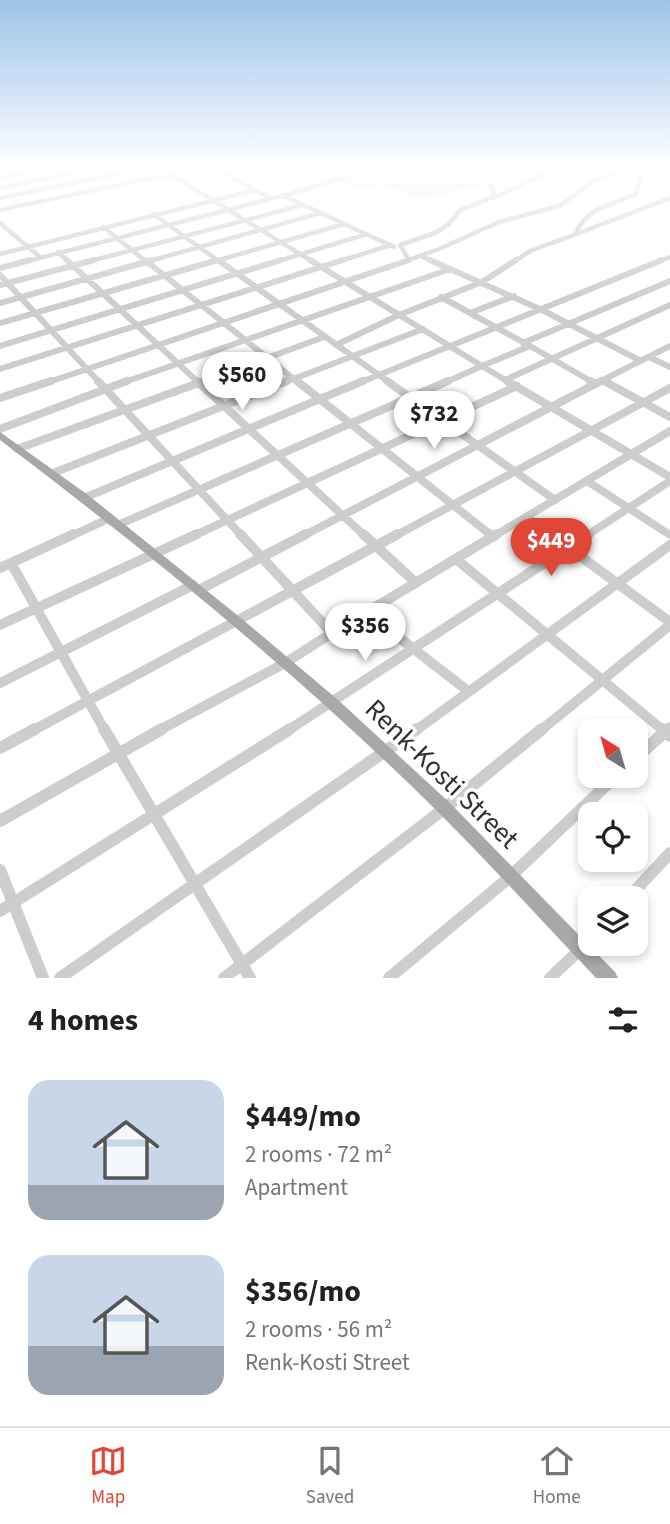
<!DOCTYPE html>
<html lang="en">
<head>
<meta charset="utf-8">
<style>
  :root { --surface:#fff; --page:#f2f2f2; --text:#202124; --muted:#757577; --line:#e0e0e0; --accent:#e14737 }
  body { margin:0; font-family:"Source Sans 3",sans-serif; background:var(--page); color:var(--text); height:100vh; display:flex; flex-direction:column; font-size:26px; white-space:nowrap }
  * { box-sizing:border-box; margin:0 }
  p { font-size:23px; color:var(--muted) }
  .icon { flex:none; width:38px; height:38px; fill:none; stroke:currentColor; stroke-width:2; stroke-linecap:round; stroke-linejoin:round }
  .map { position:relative; height:978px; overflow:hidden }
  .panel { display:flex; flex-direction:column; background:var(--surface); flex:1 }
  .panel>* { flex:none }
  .needle { width:46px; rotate:323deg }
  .controls { position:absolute; left:578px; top:718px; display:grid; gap:14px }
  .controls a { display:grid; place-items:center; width:70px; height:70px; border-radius:14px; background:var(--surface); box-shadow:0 4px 10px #0003; font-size:35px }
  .price { position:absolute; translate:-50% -60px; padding:0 16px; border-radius:24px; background:#fff; color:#222; font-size:23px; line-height:46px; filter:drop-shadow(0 2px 4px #0008) }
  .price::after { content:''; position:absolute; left:50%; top:42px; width:21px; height:16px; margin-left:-10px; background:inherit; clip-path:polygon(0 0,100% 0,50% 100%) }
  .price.selected { background:var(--accent); color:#fff }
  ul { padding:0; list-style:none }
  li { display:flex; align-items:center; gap:21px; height:175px; padding:0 28px }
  li span { display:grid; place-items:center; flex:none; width:196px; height:140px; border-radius:21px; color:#555 }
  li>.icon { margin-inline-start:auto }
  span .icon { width:84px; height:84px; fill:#fffc; stroke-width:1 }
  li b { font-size:30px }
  h2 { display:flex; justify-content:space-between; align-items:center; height:84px; padding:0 28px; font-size:30px }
  .tabs { display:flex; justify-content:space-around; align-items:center; height:98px; border-top:2px solid var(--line); background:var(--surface); font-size:19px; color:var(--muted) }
  .tabs a { display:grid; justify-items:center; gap:4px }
  .tabs .selected { color:var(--accent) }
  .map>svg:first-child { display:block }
  .green { fill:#e3ecde }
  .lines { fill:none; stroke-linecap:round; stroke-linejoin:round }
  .minor-far4 { stroke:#cdcdcd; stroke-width:4.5 }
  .minor-far3 { stroke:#cdcdcd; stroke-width:6 }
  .minor-far2 { stroke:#cdcdcd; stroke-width:8 }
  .minor-far1 { stroke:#cdcdcd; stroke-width:10 }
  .minor { stroke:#cdcdcd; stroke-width:12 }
  .major { fill:#a8a8a8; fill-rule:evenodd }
  .labels { text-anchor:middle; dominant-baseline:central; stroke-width:7; stroke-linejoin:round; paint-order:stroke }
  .near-street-label { font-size:28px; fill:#303030; stroke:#fff }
</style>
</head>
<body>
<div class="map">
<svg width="670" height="978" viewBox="0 0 670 978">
  <rect width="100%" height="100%" fill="#fff"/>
  <!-- green -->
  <path class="green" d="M310,166H574L418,199L382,184L358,190Z"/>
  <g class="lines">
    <!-- minor-far4 -->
    <path class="minor-far4" d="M157,166L313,262
      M213,166L271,199
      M0,178L56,166
      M490,184L494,192L492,197
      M0,188L105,166
      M282,195L394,247
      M0,198L155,166
      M0,210L170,174
      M153,214L220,262
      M0,223L40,257
      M103,227L147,262
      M574,235L670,198
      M58,252L69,262
      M0,254L255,190
      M421,256L434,262
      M409,260L400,245L435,233L449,224L460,210L519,187L556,166
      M24,262L290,194L357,173
      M87,262L303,205
      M146,262L321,213
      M212,262L344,224
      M275,262L367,234
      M337,262L391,245
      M403,262L439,249L499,222L559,206L596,180L631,166
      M513,262L532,250L574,235C591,204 607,208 636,194L645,166
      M658,262L670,257"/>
    <!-- minor-far3 -->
    <path class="minor-far3" d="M67,260L199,383
      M145,260L299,383
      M218,260L390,383
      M310,260L482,366L530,346L441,297
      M430,260L542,310L641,361
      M0,268L30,260
      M0,275L100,383
      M0,285L94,260
      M0,303L153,260
      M470,313L514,296
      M0,323L218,260
      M523,343L670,281
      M336,345L399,315L482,282L516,260
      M0,346L281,260
      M530,346L594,383
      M649,357L670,367
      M0,369L343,260
      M505,380L670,305
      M603,380L670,346
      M46,383L409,260
      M122,383L450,269
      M199,383L324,337
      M283,383L423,329
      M359,383L662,260
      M444,383L482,366L510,383
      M598,383L603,380L608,383"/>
    <!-- minor-far2 -->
    <path class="minor-far2" d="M98,381L242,536
      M197,381L365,536
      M297,381L492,536
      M387,381L555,500
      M507,381L670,477
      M590,381L596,384
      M604,381L670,417
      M0,398L51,381
      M0,429L127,381
      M17,449L204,381
      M53,473L287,381
      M587,481L670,535
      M84,498L363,381
      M527,517L553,536
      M118,525L448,381
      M71,536L110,518
      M193,536L517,386
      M303,536L601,381
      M395,536L670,388
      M494,536L670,431
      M586,536L670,481"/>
    <!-- minor-far1 -->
    <path class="minor-far1" d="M363,534L416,583
      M489,534L493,537
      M550,534L670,622
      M456,559L664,731
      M11,563L105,731
      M0,568L74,534
      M199,590L306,534
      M366,612L468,691
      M0,625L197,534
      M332,633L497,534
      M0,683L193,585
      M32,731L398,534
      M158,731L285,663L332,633L240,534
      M287,731L589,534
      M415,731L670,545
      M540,731L670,625
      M666,731L670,727"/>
    <!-- minor -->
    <path class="minor" d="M104,729L250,978
      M662,729L670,736
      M0,748L35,729
      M635,759L668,729
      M0,821L162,729
      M0,870L43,978
      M628,898L670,853
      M0,911L290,729
      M60,978L417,729
      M224,978L445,808L542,729
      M389,978L511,876L617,775
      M550,978L590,940"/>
    <!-- major -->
    <path class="major" d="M0,432L88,495L242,619L337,699L450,803L615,972L618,978H596C544,923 493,867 439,813C303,678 153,556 0,440Z"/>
  </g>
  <!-- sky -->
  <linearGradient id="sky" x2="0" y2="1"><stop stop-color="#9cc3e9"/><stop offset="0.55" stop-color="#fff"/><stop offset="1" stop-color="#fff" stop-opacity="0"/></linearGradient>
  <rect width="670" height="303" fill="url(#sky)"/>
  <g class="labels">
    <!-- near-street labels -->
    <g class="near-street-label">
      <text transform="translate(442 774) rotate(44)">Renk-Kosti Street</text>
    </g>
  </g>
</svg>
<div class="controls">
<a><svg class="needle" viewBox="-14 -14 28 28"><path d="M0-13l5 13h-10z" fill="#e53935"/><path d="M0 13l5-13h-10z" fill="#757577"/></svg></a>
<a><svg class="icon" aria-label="locate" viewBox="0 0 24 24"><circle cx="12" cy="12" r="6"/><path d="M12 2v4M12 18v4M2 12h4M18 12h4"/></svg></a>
<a><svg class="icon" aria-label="layers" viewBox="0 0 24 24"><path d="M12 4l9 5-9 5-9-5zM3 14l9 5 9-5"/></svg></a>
</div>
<b class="price" style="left:242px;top:412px">$560</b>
<b class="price" style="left:434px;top:451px">$732</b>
<b class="price selected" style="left:551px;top:578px">$449</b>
<b class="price" style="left:365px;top:663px">$356</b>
</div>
<section class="panel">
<h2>4 homes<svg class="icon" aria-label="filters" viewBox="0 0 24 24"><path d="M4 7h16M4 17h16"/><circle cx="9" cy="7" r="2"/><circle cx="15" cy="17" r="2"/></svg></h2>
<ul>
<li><span style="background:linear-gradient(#c9d6e8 75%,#9aa5b1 0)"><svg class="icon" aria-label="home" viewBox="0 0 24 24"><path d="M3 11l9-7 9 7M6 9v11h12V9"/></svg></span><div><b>$449/mo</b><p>2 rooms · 72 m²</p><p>Apartment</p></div></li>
<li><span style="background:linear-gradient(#c9d6e8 65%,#9aa5b1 0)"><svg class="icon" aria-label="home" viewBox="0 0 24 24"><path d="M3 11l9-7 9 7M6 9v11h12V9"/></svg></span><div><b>$356/mo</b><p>2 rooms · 56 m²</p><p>Renk-Kosti Street</p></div></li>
</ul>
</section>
<nav class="tabs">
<a class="selected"><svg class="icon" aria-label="map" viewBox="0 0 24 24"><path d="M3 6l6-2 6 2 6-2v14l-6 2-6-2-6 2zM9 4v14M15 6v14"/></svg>Map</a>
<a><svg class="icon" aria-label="saved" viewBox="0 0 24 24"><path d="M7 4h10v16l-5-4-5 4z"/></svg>Saved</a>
<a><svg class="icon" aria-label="home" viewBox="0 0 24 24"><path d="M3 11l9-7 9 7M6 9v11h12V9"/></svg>Home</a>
</nav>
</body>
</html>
